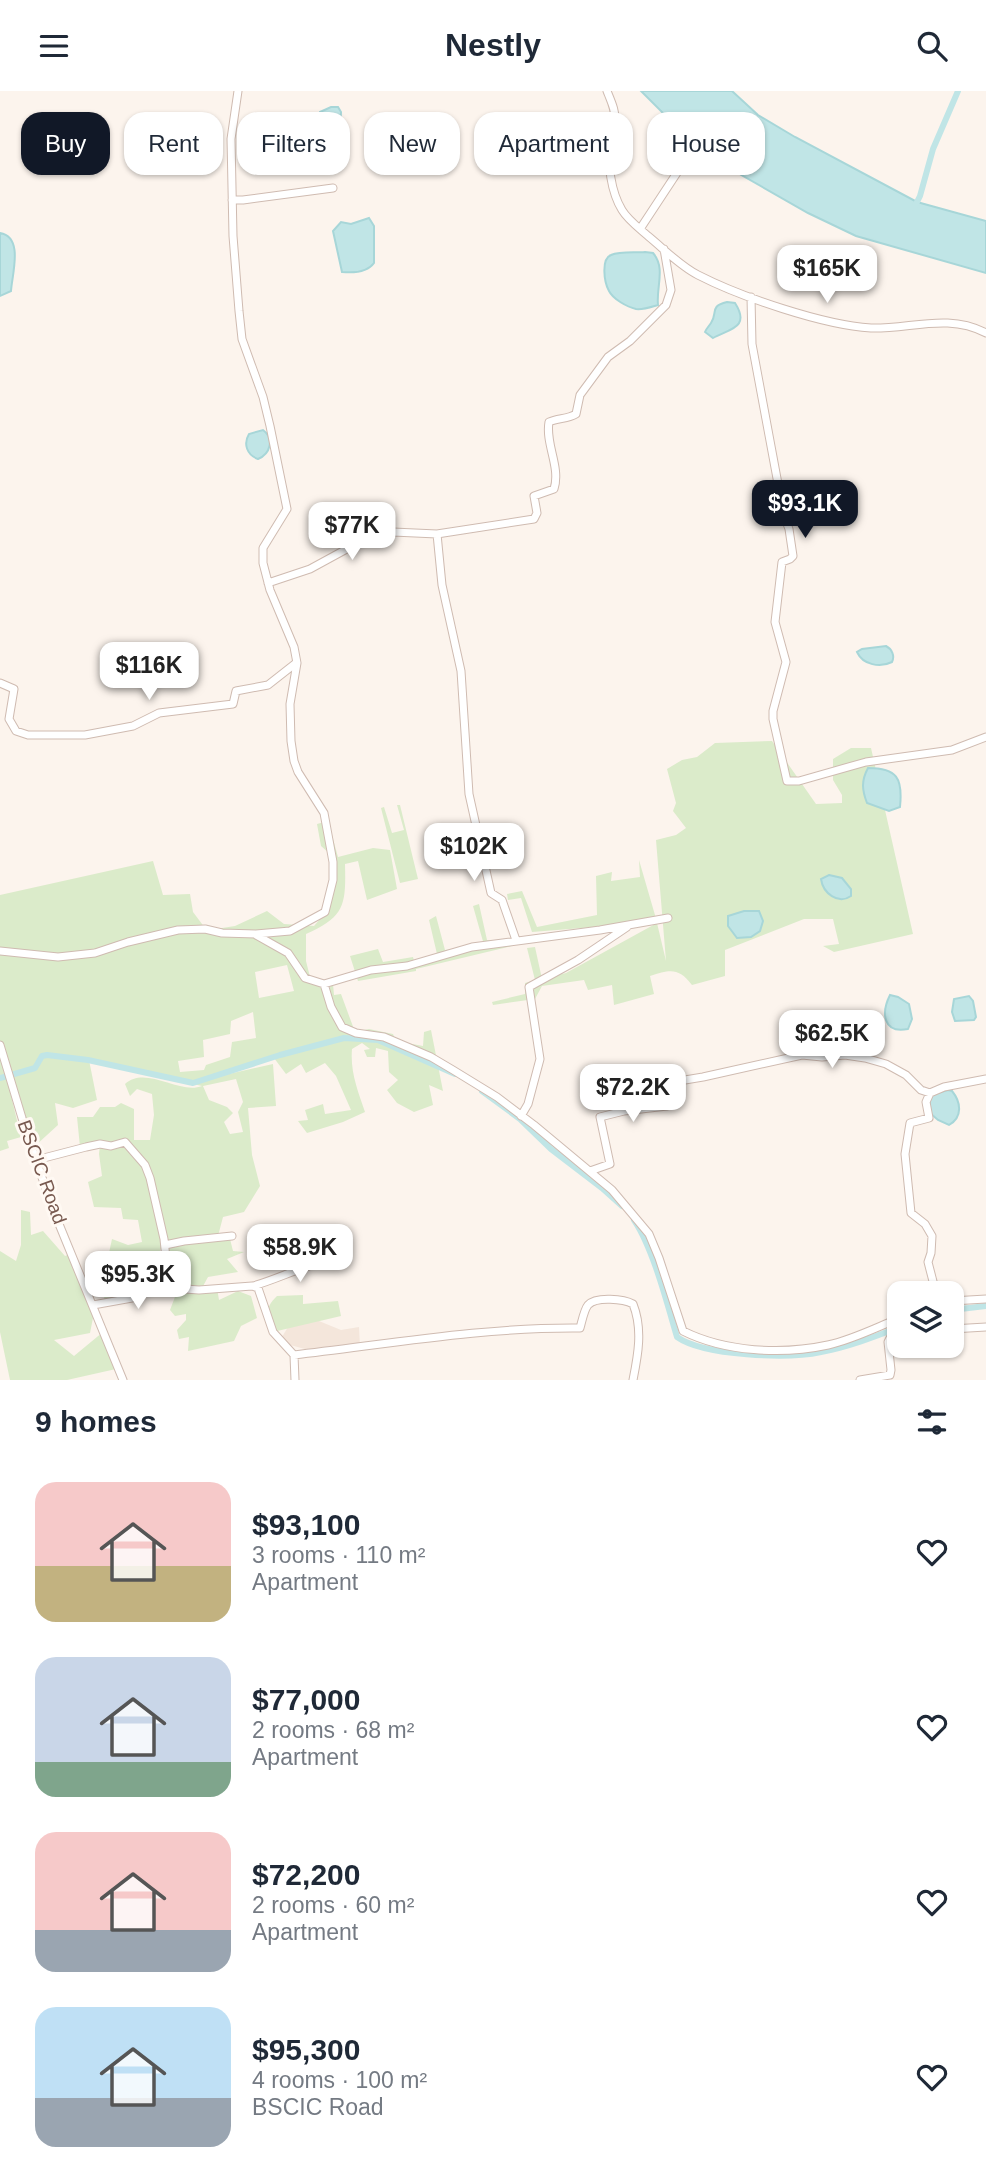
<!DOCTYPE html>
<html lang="en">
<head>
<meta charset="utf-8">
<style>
  :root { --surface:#fff; --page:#f2f2f3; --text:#1f2937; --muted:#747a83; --accent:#111827 }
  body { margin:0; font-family:Helvetica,sans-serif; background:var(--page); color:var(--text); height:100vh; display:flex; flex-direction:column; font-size:26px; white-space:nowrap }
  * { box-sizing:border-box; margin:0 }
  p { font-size:23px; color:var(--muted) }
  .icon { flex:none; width:38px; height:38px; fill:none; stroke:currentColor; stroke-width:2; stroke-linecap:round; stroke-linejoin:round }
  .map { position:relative; height:1289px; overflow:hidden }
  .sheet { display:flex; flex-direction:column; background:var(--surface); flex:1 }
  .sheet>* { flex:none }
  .top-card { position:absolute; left:21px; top:21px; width:945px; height:63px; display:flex; gap:14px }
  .buttons { position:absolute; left:887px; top:1190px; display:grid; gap:14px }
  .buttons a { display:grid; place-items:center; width:77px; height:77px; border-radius:14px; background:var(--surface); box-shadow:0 2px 5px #0004; font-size:35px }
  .price { position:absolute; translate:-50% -60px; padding:0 16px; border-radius:14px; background:#fff; color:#222; font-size:23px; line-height:46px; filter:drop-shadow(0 2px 4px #0008) }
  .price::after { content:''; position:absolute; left:50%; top:42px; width:21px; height:16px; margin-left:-10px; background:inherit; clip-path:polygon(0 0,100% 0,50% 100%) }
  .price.active { background:var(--accent); color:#fff }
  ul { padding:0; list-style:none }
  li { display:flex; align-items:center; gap:21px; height:175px; padding:0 35px }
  li span { display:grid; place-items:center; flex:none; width:196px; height:140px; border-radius:21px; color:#555 }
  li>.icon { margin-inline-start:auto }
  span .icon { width:84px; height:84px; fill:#fffc; stroke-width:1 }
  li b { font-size:30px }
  h2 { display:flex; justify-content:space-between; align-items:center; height:84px; padding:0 35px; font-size:30px }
  .chip { padding:0 24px; border-radius:21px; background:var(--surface); box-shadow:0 2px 5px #0004; font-size:24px; line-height:63px }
  .chip.active { background:var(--accent); color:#fff }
  header { display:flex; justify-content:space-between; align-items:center; height:91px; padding:0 35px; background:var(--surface); font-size:32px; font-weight:700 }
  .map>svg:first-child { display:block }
  .residential { fill:#f4e6db }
  .green { fill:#dbebca; fill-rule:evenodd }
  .water { fill:#c0e5e6; stroke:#a7d6d8; stroke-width:2 }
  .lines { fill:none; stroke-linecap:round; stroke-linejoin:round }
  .canal { stroke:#c0e5e6; stroke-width:6 }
  .minor-casing { stroke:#cfbbb1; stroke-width:9 }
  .minor { stroke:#fff; stroke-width:7 }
  .labels { text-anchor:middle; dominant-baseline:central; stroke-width:6; stroke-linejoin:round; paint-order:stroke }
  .street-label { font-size:19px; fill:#78594f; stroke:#fff9f3 }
</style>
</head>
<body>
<header><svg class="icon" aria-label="menu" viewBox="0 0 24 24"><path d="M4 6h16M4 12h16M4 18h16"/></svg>Nestly<svg class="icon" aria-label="search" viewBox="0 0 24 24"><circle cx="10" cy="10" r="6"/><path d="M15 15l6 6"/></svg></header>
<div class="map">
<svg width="986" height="1289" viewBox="0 0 986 1289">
  <rect width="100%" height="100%" fill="#fcf4ed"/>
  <!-- residential -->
  <path class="residential" d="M297,1221L341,1239L359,1236L360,1256L316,1261L279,1251Z"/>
  <!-- green -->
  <path class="green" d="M772,650L816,713L842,712V704L833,689V668L851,657H871L913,843L834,861L823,855L839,853L833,828H804L725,859V885L692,894C678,876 670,879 650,885L654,903L614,914L612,894L588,899L584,889L542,895L535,908L493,914L492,911L525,903V892L535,889L527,857L535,856L542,888L566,882L657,832L666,870L656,749L676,744L686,737L673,720L676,712L667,678L682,669L697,666L715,652Z
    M397,714H400L418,788L400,792L381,717L384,716L392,742L404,739Z
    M328,730L338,766L373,757L390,759L397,798L367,809L358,770L345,773C346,814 345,826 306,843V870L311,890L326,900L333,893L334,904L341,903L355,941L369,938L393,943L396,950L423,955L424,941L431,939L443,1000L429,994L433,1014L414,1021L397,1012L387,999L398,989L389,981L388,960L376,957L375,966H367L364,959L370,958L362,952L352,958C350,981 358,1000 365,1021L343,1031L307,1042L298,1030L308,1029L305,1019L323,1013L325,1023L351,1019L336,985L325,972L306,982L301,973L286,983L274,967L207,988L273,973L276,1015L248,1017L252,1064L260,1095L244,1121L223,1126L218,1145L230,1148L233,1160L244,1161L227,1168L238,1181L208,1186L202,1197H217L219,1209L238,1200L251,1205L257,1227L241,1235L234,1250L188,1260L189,1246L179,1248L177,1239L186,1229V1223L175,1225L170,1219L178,1198L169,1197L164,1150L145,1195L132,1207L104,1210L107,1171L112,1148L128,1154L142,1151L138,1129L123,1128L121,1117L94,1116L88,1091L102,1085L99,1063L100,1054L80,1056L77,1026H93L100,1016H115L121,1012L134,1018V1049H150L154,1024L152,1003L137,998L130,1005L125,993C146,974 179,1004 202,995L89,969L97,1009L73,1017L55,1012L58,1034L35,1055L0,954V860L58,866L95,862L178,839H209L235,835L267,820L284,833L314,835L327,820C328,816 327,812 328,807C333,792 343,791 329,773V762L321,755L317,733ZM287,874L294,900L259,907L255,881ZM253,921L256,947L232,951L230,966L206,974L204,979L180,981L178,970L204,966L203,949L230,943L231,930ZM236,988L243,1011L238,1021L243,1041L230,1043L224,1031L233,1022L227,1016L209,1009L203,995Z
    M639,769L657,831L532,841L521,807L508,809L507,803L522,800L537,836L597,824L596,785L612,781L611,790L640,786Z
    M153,770L163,804L190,803L193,821L205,837H177L95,861L58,864L0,857V804Z
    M479,813L487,849L507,852L512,855L416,878V880L358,890L350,865L378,858L383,871L413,866L414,870L437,863L429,829L436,825L445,859L484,854L473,815Z
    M0,959L21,1046L7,1050L9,1057L0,1060Z
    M21,1119L30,1121L31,1144L43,1140L65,1165L70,1163L97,1226L93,1227L90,1242L54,1249L74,1265L103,1241L116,1278L67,1289H10L0,1241V1160L16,1170L21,1154Z
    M303,1204V1213L338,1210L341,1225L273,1241C267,1224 263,1219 277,1205Z"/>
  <!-- water -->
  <path class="water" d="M641,0H732L758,24L795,46L917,111L986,130V182L856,145L808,122L729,77L673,32Z
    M331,16H338L341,21L340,42L338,44L324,43L319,37L320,21Z
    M190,48L200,51L206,63L205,67L191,71L174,70L172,65C174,55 181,50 190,48Z
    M369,127L374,135V172C367,182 353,182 342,181L333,140L341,131L351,133Z
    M0,142C24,146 12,183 11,200L0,205Z
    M645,161L653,162C666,177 656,196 658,214C651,216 643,219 636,218C627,216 613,208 609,200C604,191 601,168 611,164C620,160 635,162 645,161Z
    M727,211L735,212C751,237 729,238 713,247L705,241C706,238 709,235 711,232C718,222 709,215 727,211Z
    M263,339C275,348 270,363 258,368C247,364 243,353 249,343Z
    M886,555C892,558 895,565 892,571C880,577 863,574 857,561L862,558Z
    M868,677C897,677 903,687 900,716L889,720L867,712C862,699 861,690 868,677Z
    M829,784L842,787L851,798V805C838,814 823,802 821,788Z
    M744,820H759L763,830L760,840L751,846L737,847L728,835V825Z
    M890,904L898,906L909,913L912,928L908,938C883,943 881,922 890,904Z
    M969,905L973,910L976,926L974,929L955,930L952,921L954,908Z
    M835,923L842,925C847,938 846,950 830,954L825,951L822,937L825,928Z
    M948,999L952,1000C961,1011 963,1026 949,1034L938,1029L930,1022V1004Z"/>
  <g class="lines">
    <!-- canal -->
    <path class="canal" d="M914,117L920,105L933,58L958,0
      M0,987L35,977L42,965L47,964L88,969L193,992L280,964L344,947L378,949L455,983
      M482,1000L520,1028L551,1058L602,1097L622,1115
      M634,1129C653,1157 667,1212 677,1246C704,1265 788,1268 821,1261C848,1256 874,1246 900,1236
      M952,1219L986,1215"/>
    <defs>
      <path id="minor" d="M607,0C611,10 616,20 615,31C615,38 611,45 610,51C607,72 611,101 622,119C628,129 639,137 648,145C664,158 680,175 698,184C741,206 823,234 871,237C911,238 948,222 986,242
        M232,109H243L333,97
        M640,138L692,59
        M751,206L752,253L784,425L789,438L793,465L790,468L782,471L775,531L786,571L773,620V628L787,690H799L866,671L952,659L986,646
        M437,443L442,494L461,580L469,703L491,802L502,809L516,849
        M268,492L310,478L354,454L393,441L437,443L534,428L537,422L534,405L554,398C561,376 545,353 549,331C558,327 568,328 576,323L580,304L608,266L630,250L666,214L671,199L664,158
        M0,592L14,598L9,628L16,640L28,644H85L133,635L159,622L233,613L236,600L268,594L296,572
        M256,844L288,862L305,887L324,893L371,879L407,875L472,856L600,839L668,827
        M0,860L58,866L95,862L128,851L178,839L205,838L222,842L256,843L290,840L325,821L333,789V771L324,722L298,681L294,670L291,650L290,613L297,572L294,556L270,499L263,472V457L287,418L270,335L263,306L242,248L239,220L233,145L231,48L238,0
        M324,893L331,916L342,936L356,942L384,946L431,966L453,979L497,1006L534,1034L612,1099L649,1143L659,1167L683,1240C725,1261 782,1264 828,1254C852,1249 877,1236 900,1227
        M0,954L22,1027L52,1116L123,1289
        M930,1002L926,1011L929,1027L910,1032L905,1063L911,1122L925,1133L932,1145L931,1162L928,1171L936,1202
        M521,1025L528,1013L540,968L529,896L578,869L627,836
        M36,1069L86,1056L100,1053L111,1055L125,1051L145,1074L150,1087L164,1148L169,1197
        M590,1080L610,1073L600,1026L624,1020L667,1015V992L703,986L802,964L822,966L845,964L865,967L886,973L906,984L921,999L930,1002L944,996L986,988
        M165,1154L184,1150L232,1145
        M253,1195C284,1186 311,1170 343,1168
        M952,1210L986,1208
        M93,1214L132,1207L145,1195L199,1199L252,1195L258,1197L273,1241L294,1264C389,1253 484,1236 580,1237C582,1230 584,1219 588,1214C596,1205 624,1208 633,1213C643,1238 638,1264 633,1289
        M952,1238L986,1236
        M294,1264L295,1289
        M860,1289L890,1284L891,1279L888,1251L890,1247L900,1245"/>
    </defs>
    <!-- minor casing -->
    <use href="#minor" class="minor-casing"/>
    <!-- minor -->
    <use href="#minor" class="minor"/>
  </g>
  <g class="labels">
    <!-- street labels -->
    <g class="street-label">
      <text transform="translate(42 1081) rotate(70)">BSCIC Road</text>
    </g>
  </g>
</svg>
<div class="buttons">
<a><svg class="icon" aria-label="layers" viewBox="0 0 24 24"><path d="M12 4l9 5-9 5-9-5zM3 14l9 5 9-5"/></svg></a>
</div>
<b class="price" style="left:827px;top:214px">$165K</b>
<b class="price active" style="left:805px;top:449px">$93.1K</b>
<b class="price" style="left:352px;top:471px">$77K</b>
<b class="price" style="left:149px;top:611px">$116K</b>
<b class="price" style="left:474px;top:792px">$102K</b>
<b class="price" style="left:832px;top:979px">$62.5K</b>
<b class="price" style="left:633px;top:1033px">$72.2K</b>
<b class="price" style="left:300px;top:1193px">$58.9K</b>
<b class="price" style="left:138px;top:1220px">$95.3K</b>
<div class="top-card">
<a class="chip active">Buy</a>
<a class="chip">Rent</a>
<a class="chip">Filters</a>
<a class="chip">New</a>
<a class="chip">Apartment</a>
<a class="chip">House</a>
</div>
</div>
<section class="sheet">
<h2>9 homes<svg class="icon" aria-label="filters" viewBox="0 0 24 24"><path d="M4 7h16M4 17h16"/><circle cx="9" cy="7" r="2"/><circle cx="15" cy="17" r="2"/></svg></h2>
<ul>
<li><span style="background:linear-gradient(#f6c9c9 60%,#c2b280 0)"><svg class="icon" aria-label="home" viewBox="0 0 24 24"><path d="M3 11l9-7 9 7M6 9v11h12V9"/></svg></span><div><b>$93,100</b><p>3 rooms · 110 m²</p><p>Apartment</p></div><svg class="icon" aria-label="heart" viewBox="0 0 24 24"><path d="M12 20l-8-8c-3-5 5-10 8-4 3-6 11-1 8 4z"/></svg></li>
<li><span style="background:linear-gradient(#c9d6e8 75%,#7fa58c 0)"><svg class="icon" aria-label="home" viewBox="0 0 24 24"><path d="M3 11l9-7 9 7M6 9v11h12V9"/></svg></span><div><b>$77,000</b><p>2 rooms · 68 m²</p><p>Apartment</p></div><svg class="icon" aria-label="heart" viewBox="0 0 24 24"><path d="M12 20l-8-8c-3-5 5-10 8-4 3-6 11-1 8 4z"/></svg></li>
<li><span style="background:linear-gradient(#f6c9c9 70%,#9aa5b1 0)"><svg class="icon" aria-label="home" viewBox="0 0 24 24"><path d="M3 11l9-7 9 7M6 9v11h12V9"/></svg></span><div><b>$72,200</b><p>2 rooms · 60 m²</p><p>Apartment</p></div><svg class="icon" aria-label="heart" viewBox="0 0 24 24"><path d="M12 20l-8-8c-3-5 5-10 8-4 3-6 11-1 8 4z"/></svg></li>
<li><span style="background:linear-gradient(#bfe0f5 65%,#9aa5b1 0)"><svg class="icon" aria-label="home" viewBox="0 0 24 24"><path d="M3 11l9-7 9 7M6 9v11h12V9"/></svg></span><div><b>$95,300</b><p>4 rooms · 100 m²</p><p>BSCIC Road</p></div><svg class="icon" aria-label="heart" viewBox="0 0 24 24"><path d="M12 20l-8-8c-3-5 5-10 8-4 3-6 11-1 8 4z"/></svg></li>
</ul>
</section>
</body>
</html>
